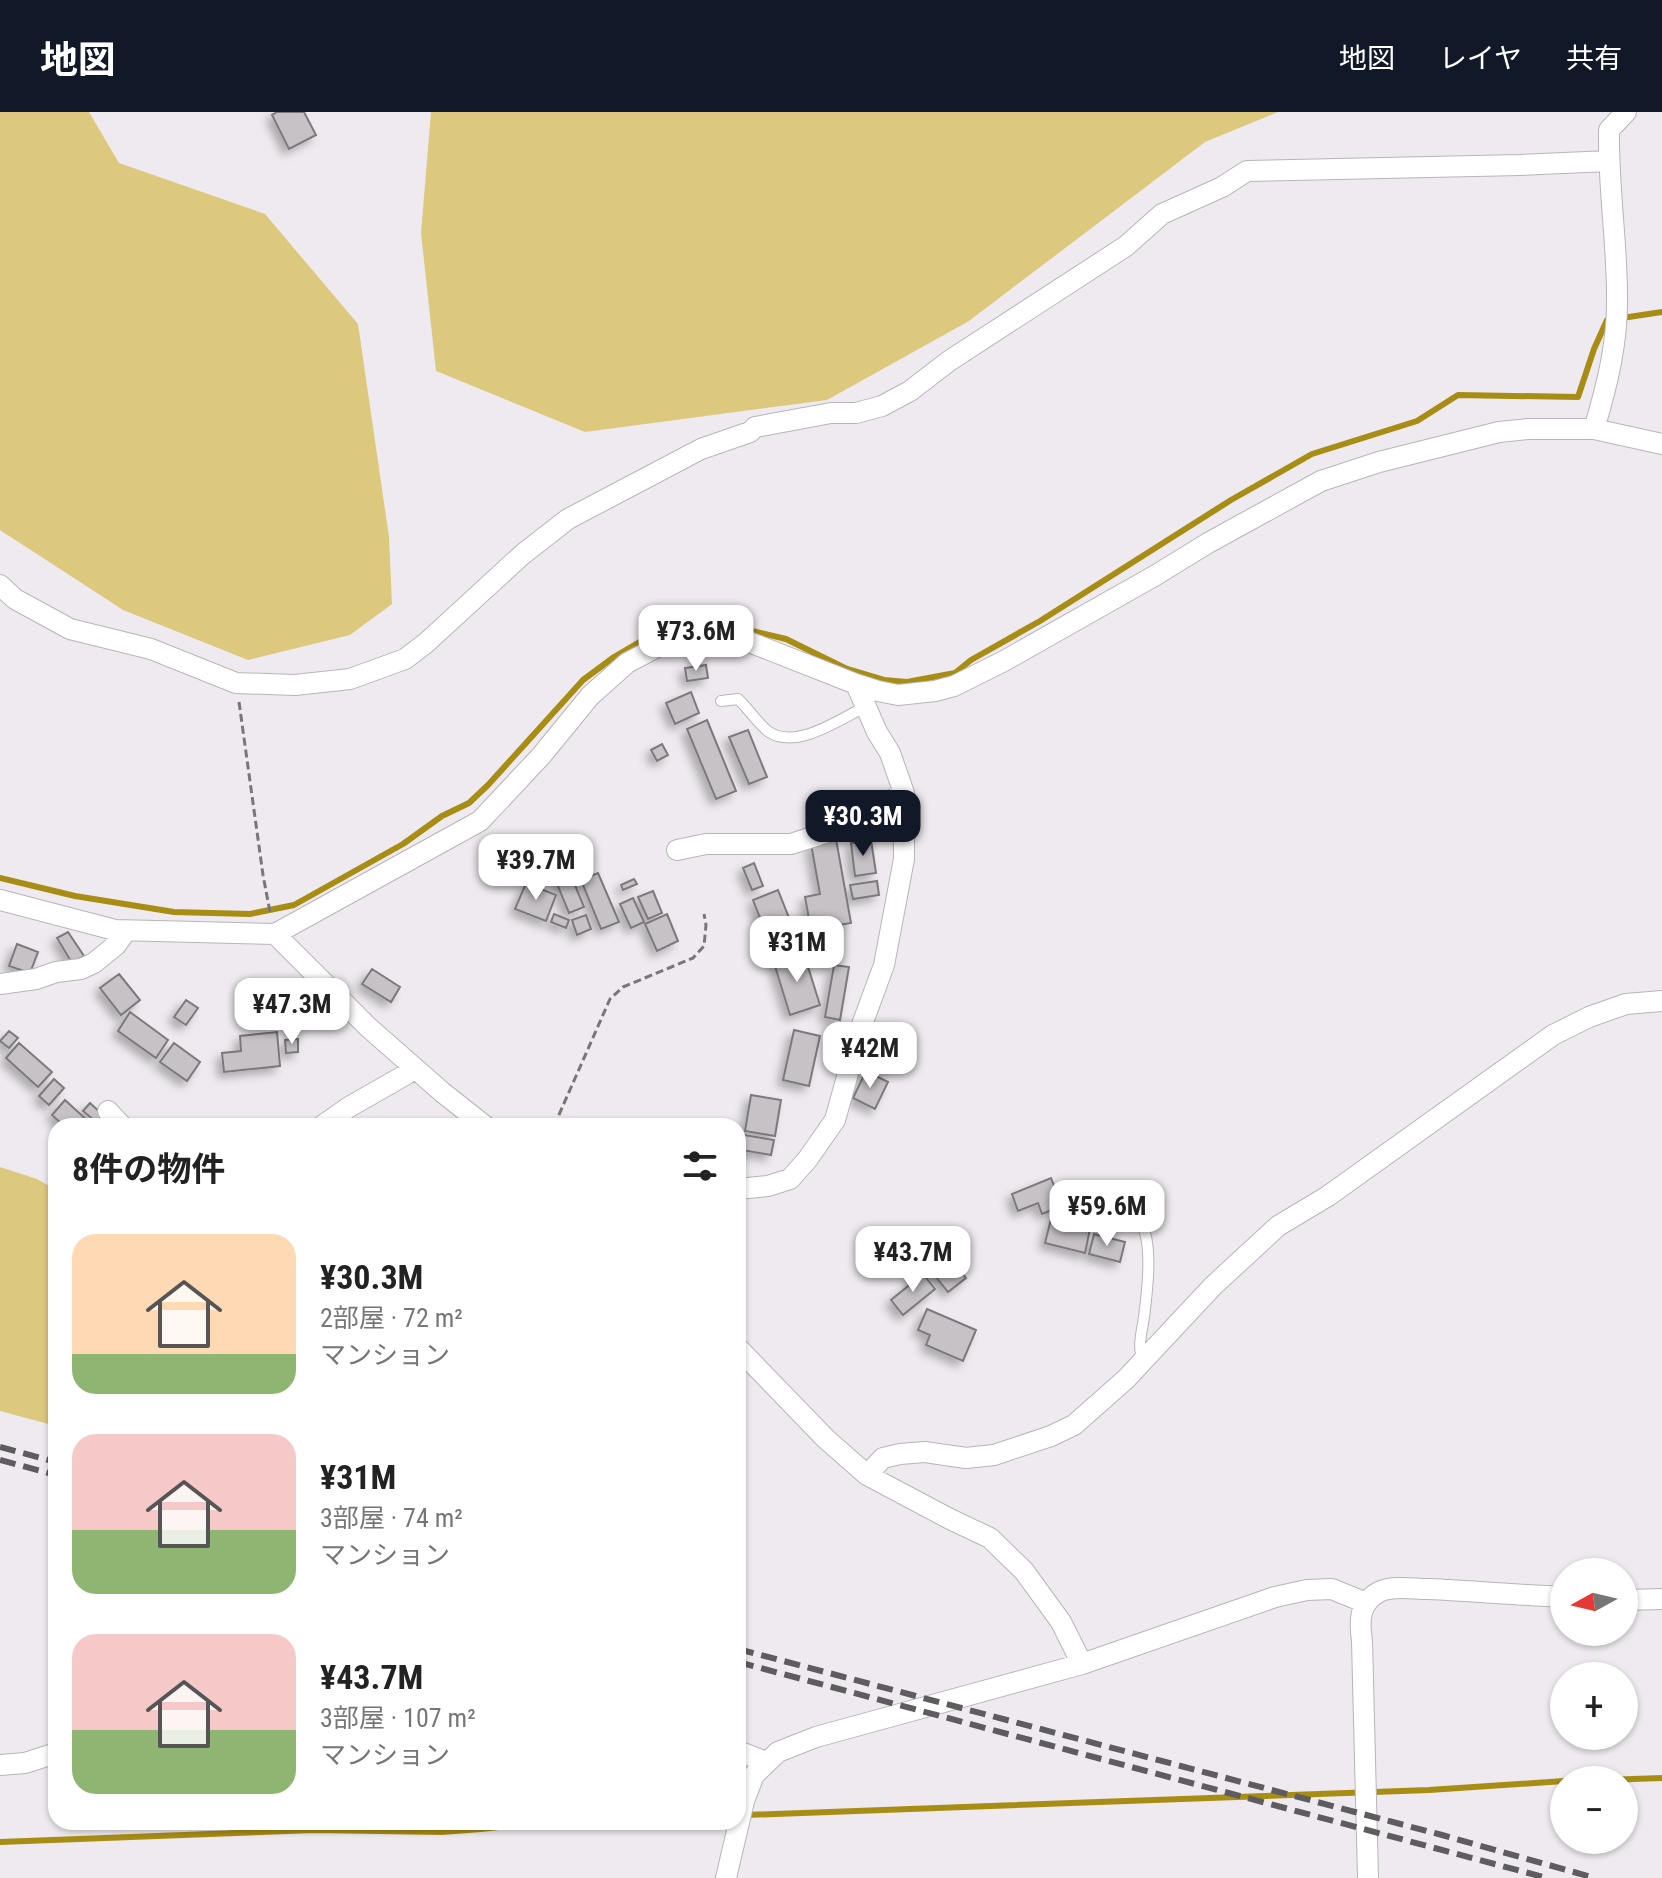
<!DOCTYPE html>
<html lang="ja">
<head>
<meta charset="utf-8">
<style>
  :root { --surface:#fff; --page:#f2f2f2; --text:#222; --muted:#767676; --accent:#111827 }
  body { margin:0; font-family:"Roboto Condensed","Noto Sans JP",sans-serif; background:var(--page); color:var(--text); height:100vh; display:flex; flex-direction:column; font-size:30px; white-space:nowrap }
  * { box-sizing:border-box; margin:0 }
  p { font-size:26px; color:var(--muted) }
  .icon { flex:none; width:44px; height:44px; fill:none; stroke:currentColor; stroke-width:2; stroke-linecap:round; stroke-linejoin:round }
  .map { position:relative; flex:1; overflow:hidden }
  .side { position:absolute; left:48px; top:1006px; width:698px; height:712px; display:flex; flex-direction:column; background:var(--surface); border-radius:24px; box-shadow:0 2px 6px #0004 }
  .side>* { flex:none }
  .needle { width:52px; rotate:262deg }
  .tools { position:absolute; left:1550px; top:1446px; display:grid; gap:16px }
  .tools a { display:grid; place-items:center; width:88px; height:88px; border-radius:50%; background:var(--surface); box-shadow:0 2px 6px #0004; font-size:40px }
  .price { position:absolute; translate:-50% -68px; padding:0 18px; border-radius:16px; background:#fff; color:#222; font-size:26px; line-height:52px; filter:drop-shadow(0 2px 4px #0008) }
  .price::after { content:''; position:absolute; left:50%; top:48px; width:24px; height:18px; margin-left:-12px; background:inherit; clip-path:polygon(0 0,100% 0,50% 100%) }
  .price.active { background:var(--accent); color:#fff }
  ul { padding:0; list-style:none }
  li { display:flex; align-items:center; gap:24px; height:200px; padding:0 24px }
  li span { display:grid; place-items:center; flex:none; width:224px; height:160px; border-radius:24px; color:#555 }
  li>.icon { margin-inline-start:auto }
  span .icon { width:96px; height:96px; fill:#fffc; stroke-width:1 }
  li b { font-size:34px }
  h2 { display:flex; justify-content:space-between; align-items:center; height:96px; padding:0 24px; font-size:34px }
  header { display:flex; align-items:center; gap:48px; box-sizing:border-box; height:112px; padding:0 40px; background:var(--accent); color:#fff }
  header strong { font-size:38px }
  nav { display:flex; gap:44px; margin-inline-start:auto; font-size:28px }
  .map>svg:first-child { display:block }
  .green { fill:#ddc97e }
  .lines { fill:none; stroke-linecap:round; stroke-linejoin:round }
  .stream { stroke:#a88d14; stroke-width:6 }
  .building { fill:#c6c2c6; stroke:#7c797d; stroke-width:2; filter:url(#shadow) }
  .lane-casing { stroke:#b8b5b9; stroke-width:12 }
  .street-casing { stroke:#b8b5b9; stroke-width:22 }
  .path { stroke:#797679; stroke-width:3; stroke-dasharray:8 4; stroke-linecap:butt }
  .lane { stroke:#fff; stroke-width:10 }
  .street { stroke:#fff; stroke-width:20 }
  .rail { stroke:#5e5c5e; stroke-width:6; stroke-dasharray:16 8; stroke-linecap:butt }
</style>
</head>
<body>
<header>
<strong>地図</strong>
<nav><a>地図</a><a>レイヤ</a><a>共有</a></nav>
</header>
<div class="map">
<svg width="1662" height="1766" viewBox="0 0 1662 1766">
  <defs>
    <filter id="shadow"><feDropShadow dx="-5.5" dy="5.5" stdDeviation="4" flood-color="#0004"/></filter>
  </defs>
  <rect width="100%" height="100%" fill="#eeeaef"/>
  <!-- green -->
  <path class="green" d="M0,0H89L119,51L265,102L358,212L389,425L392,492L350,523L248,548L123,498L0,418Z
    M431,0H1278L1205,30L969,209L827,288L585,320L436,259L421,121Z
    M0,1055L37,1067L56,1078V1314L0,1299Z"/>
  <g class="lines">
    <!-- stream -->
    <path class="stream" d="M1622,206L1662,200
      M0,766L75,784L174,800L250,802L294,793L403,732L442,704L469,691L488,673L583,568L614,545L665,515L715,510L786,527L847,557L884,568L907,570L955,561L971,548L1040,509L1231,388L1312,342L1417,309L1458,283L1578,285L1594,237L1607,208H1611
      M1604,1668L1662,1666
      M746,1703L1429,1678L1564,1669
      M0,1730L314,1718L442,1720L481,1717L545,1710"/>
  </g>
  <!-- building -->
  <path class="building" d="M277,0H304L316,23L289,37L272,3Z
    M706,553L708,566L687,569L685,556Z
    M691,580L699,601L675,612L666,591Z
    M707,608L736,679L716,687L687,617Z
    M748,618L767,665L749,672L729,625Z
    M662,632L668,643L657,649L651,638Z
    M836,727L851,811L811,818L805,785L820,782L811,732Z
    M871,728L876,761L855,764L851,731Z
    M754,751L763,774L752,778L743,756Z
    M570,761L584,795L569,801L555,767Z
    M598,761L619,810L601,817L581,768Z
    M634,767L637,772L623,778L621,773Z
    M877,769L879,783L853,787L850,773Z
    M526,771L556,783L546,809L515,797Z
    M778,778L795,821L770,831L753,788Z
    M653,779L662,801L648,807L638,785Z
    M633,786L644,810L631,816L620,792Z
    M554,802L569,808L566,816L551,810Z
    M667,802L678,829L657,839L645,812Z
    M586,803L591,817L577,823L572,808Z
    M68,820L84,844L72,851L57,826Z
    M17,832L38,840L30,861L9,854Z
    M804,842L820,893L790,903L774,851Z
    M834,853L849,855L840,908L825,905Z
    M372,857L400,875L391,890L362,872Z
    M119,862L140,888L121,903L100,876Z
    M186,888L198,896L186,913L174,905Z
    M130,900L168,928L156,946L118,919Z
    M794,918L820,924L809,974L783,968Z
    M9,919L18,926L9,936L0,929Z
    M277,920L280,954L224,960L222,941L241,939L240,924Z
    M298,927V940L286,941L285,928Z
    M890,928L900,931L893,956L883,952Z
    M19,931L52,960L38,975L6,946Z
    M174,931L200,950L187,969L160,950Z
    M866,959L888,970L875,997L853,986Z
    M54,967L64,976L49,993L39,984Z
    M751,983L781,988L775,1024L745,1019Z
    M65,988L90,1011L87,1014H64L52,1003Z
    M90,991L103,1003L96,1010L83,999Z
    M744,1023L774,1028L771,1043L742,1038Z
    M1051,1066L1062,1094L1042,1102L1038,1091L1018,1099L1012,1082Z
    M1051,1107L1090,1117L1085,1141L1045,1131Z
    M1094,1122L1125,1130L1120,1150L1089,1142Z
    M942,1136L966,1166L948,1180L924,1150Z
    M923,1162L935,1177L903,1203L891,1188Z
    M927,1197L976,1218L963,1249L926,1233L930,1223L918,1218Z"/>
  <g class="lines">
    <defs>
      <path id="lane" d="M721,589L738,587C749,597 757,611 769,620C797,638 840,607 865,595
        M1109,1091C1119,1093 1130,1098 1137,1105C1155,1124 1147,1181 1144,1205C1142,1220 1137,1234 1143,1248"/>
      <path id="street" d="M1594,317C1607,274 1618,230 1617,184C1617,129 1608,74 1609,18L1626,0
        M0,473L15,487L70,517L151,537L236,571L295,573L350,567L405,547L426,531L523,442L568,407L701,337L750,320L755,315L831,301H856L882,294L910,279L949,249L1126,134L1162,102L1222,75L1247,59L1520,53L1609,49
        M677,738L706,732H791L828,720L856,709L904,681
        M0,788L115,818L275,822L480,709L541,644L590,584L627,551L659,534L691,526L715,524L739,526L856,572L878,579L898,583L935,579L954,574L1004,549L1156,463L1208,431L1321,369L1379,350L1499,320L1528,317H1594L1662,332
        M275,822L368,915L442,980L485,1014
        M0,872L36,867L56,860L81,857L94,851L116,833L126,819
        M108,999L122,1014
        M322,1014L349,995L405,963L414,956
        M738,1077L768,1074L790,1067L807,1048L835,1008L860,918L884,853L904,747V681L890,641L877,620L856,572
        M738,1236L826,1327L867,1363L950,1407L990,1426L1024,1459L1061,1510L1082,1552
        M867,1363L883,1346L900,1342L925,1340L966,1346L994,1343L1051,1324L1074,1313L1126,1267L1213,1174L1278,1114L1328,1084L1553,923L1589,905L1626,892L1662,889
        M1624,1488L1662,1487
        M738,1639L766,1650
        M0,1653L25,1651L56,1641
        M726,1766L744,1689L754,1663L778,1640L816,1625L1082,1552L1275,1485L1307,1478L1332,1477L1366,1491
        M1368,1766L1362,1529C1359,1509 1359,1491 1379,1480C1392,1473 1413,1477 1428,1477C1473,1479 1518,1483 1564,1485"/>
    </defs>
    <!-- lane casing -->
    <use href="#lane" class="lane-casing"/>
    <!-- street casing -->
    <use href="#street" class="street-casing"/>
    <!-- path -->
    <path class="path" d="M239,590L263,763L270,800
      M554,1014L610,887L623,875L693,846L704,834L706,813L704,802"/>
    <!-- lane -->
    <use href="#lane" class="lane"/>
    <!-- street -->
    <use href="#street" class="street"/>
    <!-- rail -->
    <path class="rail" d="M0,1335L56,1350
      M0,1348L56,1363
      M738,1537L1442,1723L1595,1766
      M738,1550L1547,1766"/>
  </g>
</svg>
<div class="tools">
<a><svg class="needle" viewBox="-14 -14 28 28"><path d="M0-13l5 13h-10z" fill="#e53935"/><path d="M0 13l5-13h-10z" fill="#767676"/></svg></a>
<a>+</a>
<a>−</a>
</div>
<b class="price" style="left:696px;top:561px">¥73.6M</b>
<b class="price active" style="left:863px;top:746px">¥30.3M</b>
<b class="price" style="left:536px;top:790px">¥39.7M</b>
<b class="price" style="left:797px;top:872px">¥31M</b>
<b class="price" style="left:292px;top:934px">¥47.3M</b>
<b class="price" style="left:870px;top:978px">¥42M</b>
<b class="price" style="left:1107px;top:1136px">¥59.6M</b>
<b class="price" style="left:913px;top:1182px">¥43.7M</b>
<section class="side">
<h2>8件の物件<svg class="icon" aria-label="filters" viewBox="0 0 24 24"><path d="M4 7h16M4 17h16"/><circle cx="9" cy="7" r="2"/><circle cx="15" cy="17" r="2"/></svg></h2>
<ul>
<li><span style="background:linear-gradient(#ffd9b3 75%,#8fb573 0)"><svg class="icon" aria-label="home" viewBox="0 0 24 24"><path d="M3 11l9-7 9 7M6 9v11h12V9"/></svg></span><div><b>¥30.3M</b><p>2部屋 · 72 m²</p><p>マンション</p></div></li>
<li><span style="background:linear-gradient(#f6c9c9 60%,#8fb573 0)"><svg class="icon" aria-label="home" viewBox="0 0 24 24"><path d="M3 11l9-7 9 7M6 9v11h12V9"/></svg></span><div><b>¥31M</b><p>3部屋 · 74 m²</p><p>マンション</p></div></li>
<li><span style="background:linear-gradient(#f6c9c9 60%,#8fb573 0)"><svg class="icon" aria-label="home" viewBox="0 0 24 24"><path d="M3 11l9-7 9 7M6 9v11h12V9"/></svg></span><div><b>¥43.7M</b><p>3部屋 · 107 m²</p><p>マンション</p></div></li>
</ul>
</section>
</div>
</body>
</html>
